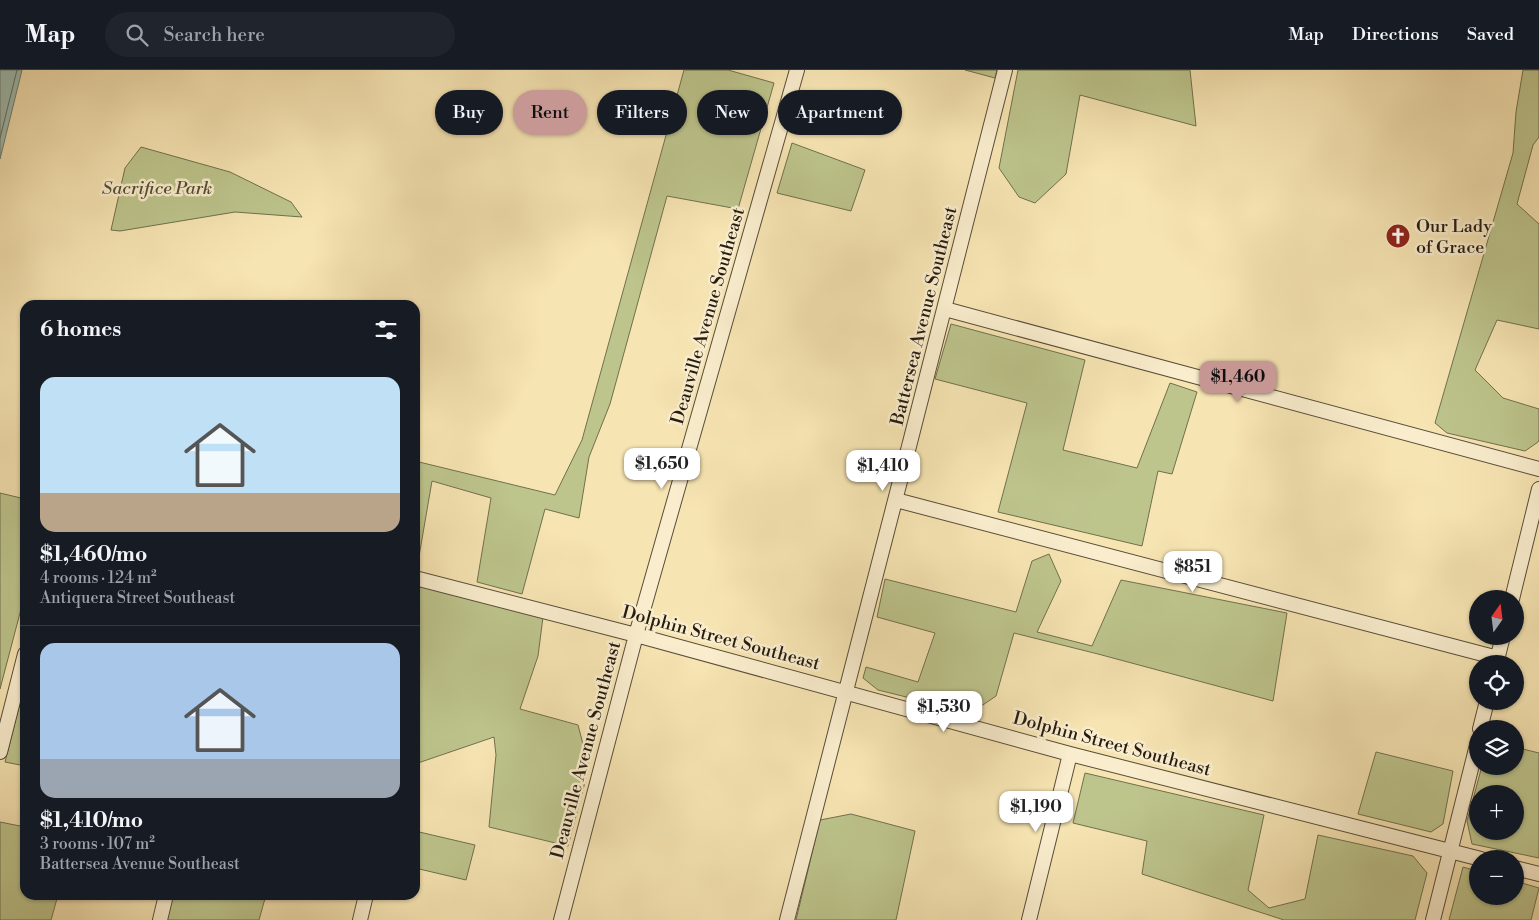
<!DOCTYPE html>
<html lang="en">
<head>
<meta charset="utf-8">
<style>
  :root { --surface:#171b24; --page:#20242c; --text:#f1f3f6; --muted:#9ea1a6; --line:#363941; --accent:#c59692 }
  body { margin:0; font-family:"Libre Bodoni",serif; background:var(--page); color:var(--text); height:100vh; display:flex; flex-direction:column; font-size:19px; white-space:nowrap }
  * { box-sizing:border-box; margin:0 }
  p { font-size:16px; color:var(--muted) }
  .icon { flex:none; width:28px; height:28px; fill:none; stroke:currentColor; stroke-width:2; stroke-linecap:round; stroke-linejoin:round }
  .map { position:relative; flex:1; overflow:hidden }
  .drawer { position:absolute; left:20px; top:230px; width:400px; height:600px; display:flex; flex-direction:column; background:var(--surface); border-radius:15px; box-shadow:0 1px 4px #0004 }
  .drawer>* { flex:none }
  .banner { position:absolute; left:435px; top:20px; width:475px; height:45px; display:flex; gap:10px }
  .needle { width:32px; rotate:14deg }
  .tools { position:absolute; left:1469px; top:520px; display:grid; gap:10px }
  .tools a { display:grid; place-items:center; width:55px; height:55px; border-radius:50%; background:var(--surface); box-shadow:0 1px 4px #0004; font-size:25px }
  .price { position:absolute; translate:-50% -42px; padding:0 11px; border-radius:10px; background:#fff; color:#222; font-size:16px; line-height:32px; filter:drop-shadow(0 1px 2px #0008) }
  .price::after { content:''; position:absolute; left:50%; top:30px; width:15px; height:11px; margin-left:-8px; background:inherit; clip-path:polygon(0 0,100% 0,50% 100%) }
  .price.active { background:var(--accent); color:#111 }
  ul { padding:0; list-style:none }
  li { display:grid; align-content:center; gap:10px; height:265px; padding:0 20px }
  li+li { border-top:1px solid var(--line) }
  li span { display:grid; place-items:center; height:155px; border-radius:15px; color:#555 }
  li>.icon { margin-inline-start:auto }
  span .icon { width:90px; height:90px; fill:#fffc; stroke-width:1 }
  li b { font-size:21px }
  h2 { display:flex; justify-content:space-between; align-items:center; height:60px; padding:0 20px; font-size:21px }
  .tag { padding:0 18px; border-radius:22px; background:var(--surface); box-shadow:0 1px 4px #0004; font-size:18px; line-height:45px }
  .tag.active { background:var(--accent); color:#111 }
  header { display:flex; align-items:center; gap:30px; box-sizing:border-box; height:70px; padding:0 25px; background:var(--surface); border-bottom:1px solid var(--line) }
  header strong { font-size:24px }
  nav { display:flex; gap:28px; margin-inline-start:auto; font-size:18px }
  .search { width:350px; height:45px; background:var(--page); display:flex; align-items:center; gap:12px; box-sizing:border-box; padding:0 18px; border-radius:28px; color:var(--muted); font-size:19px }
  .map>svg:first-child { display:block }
  .green { fill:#bdc48c; stroke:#71704e; fill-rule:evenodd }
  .water { fill:#9ebeb3; stroke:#6e7d72 }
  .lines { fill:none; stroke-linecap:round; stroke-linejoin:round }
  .shore { stroke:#626c62; stroke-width:1 }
  .minor-casing { stroke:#594d38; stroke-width:16 }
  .minor { stroke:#f9edcd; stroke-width:14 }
  .labels { text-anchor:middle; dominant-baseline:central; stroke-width:5; stroke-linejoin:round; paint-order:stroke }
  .park-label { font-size:18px; font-style:italic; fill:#534e35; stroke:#f9edcd }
  .poi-label { font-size:18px; fill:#251b10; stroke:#f9edcd; text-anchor:start }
  .street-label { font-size:18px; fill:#251b10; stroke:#f9edcd }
</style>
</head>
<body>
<header>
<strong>Map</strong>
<div class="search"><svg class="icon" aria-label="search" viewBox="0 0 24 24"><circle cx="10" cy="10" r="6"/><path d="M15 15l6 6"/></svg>Search here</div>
<nav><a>Map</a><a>Directions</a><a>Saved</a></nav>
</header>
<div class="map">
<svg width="1539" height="850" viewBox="0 0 1539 850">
  <rect width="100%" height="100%" fill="#f6e4b2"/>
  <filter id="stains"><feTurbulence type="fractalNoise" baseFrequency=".004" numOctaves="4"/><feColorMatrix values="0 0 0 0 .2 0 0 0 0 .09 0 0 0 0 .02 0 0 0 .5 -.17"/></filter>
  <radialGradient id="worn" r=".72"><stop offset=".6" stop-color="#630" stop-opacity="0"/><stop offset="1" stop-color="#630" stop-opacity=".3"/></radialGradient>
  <!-- green -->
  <path class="green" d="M684,0H728L774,13L738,139L667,126L610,334L589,387L579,448L545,439L522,524L477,512L491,428L432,411L417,498H415V391L555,425L582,370Z
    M965,0H997L995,8Z
    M1018,0H1190L1196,56L1080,25L1066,104L1035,133L1019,127L999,98Z
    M1523,0H1539V67L1533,75L1517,134L1539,154V259L1497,250L1475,300L1503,328L1539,339V370L1538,372L1525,381L1447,363L1435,353L1513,83L1516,42Z
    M792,73L865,100L851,141L777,123Z
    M141,77L230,102L291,132L302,147L235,142L120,161L111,160L125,98Z
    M951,254L1085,290L1063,380L1137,398L1170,313L1197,322L1172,404L1158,401L1142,476L998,442L1027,333L935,309Z
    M0,423L25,429V524L0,619Z
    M1049,484L1061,511L1037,562L1092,576L1121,510L1287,543L1273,631L1098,584L1014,563L996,626L971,643L878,620L863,608L866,597L918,612L935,563L877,547L885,509L1016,542L1032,491Z
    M415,514L543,547L538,586L520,639L578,655L589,697L568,776L489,757L496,685L494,667L415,694Z
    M25,613V696L5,692Z
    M1515,677L1539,683V788L1472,774L1467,751L1482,696H1515ZM1478,724H1515V761H1478Z
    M1376,682L1453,701L1443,754L1431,762L1358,744Z
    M1085,703L1264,745L1248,820L1269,838L1305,829L1318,765L1413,786L1427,803L1415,850H1284L1142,804L1147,771L1073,753Z
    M851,744L915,761L896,850H796L820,750Z
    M0,752L25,757V825H58L51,850H0Z
    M415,761L475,775L466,810L415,798Z
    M1463,797L1477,801L1478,826H1515V811L1539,818L1531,850H1449Z
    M172,825H266L259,850H166Z"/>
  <!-- water -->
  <path class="water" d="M0,0H22L0,89Z"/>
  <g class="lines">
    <!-- shore -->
    <path class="shore" d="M0,68L17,0"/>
    <defs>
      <path id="minor" d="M945,239L1539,399
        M896,430L1498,588
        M415,508L636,565L1070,684L1481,789
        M1512,529L1539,419
        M1496,594L1503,566
        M1480,659L1487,631
        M0,682L25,584
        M1515,798L1539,804
        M160,850L166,825
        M360,850L366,825
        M561,850L636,565L797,0
        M787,850C859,566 934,284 1005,0
        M1029,850L1070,684
        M1433,850L1478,671"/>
    </defs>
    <!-- minor casing -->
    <use href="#minor" class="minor-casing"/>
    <!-- minor -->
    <use href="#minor" class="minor"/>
  </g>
  <!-- icons -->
  <defs>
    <symbol id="church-disc" viewBox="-11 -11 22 22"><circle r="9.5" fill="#8f2418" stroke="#f9edcd"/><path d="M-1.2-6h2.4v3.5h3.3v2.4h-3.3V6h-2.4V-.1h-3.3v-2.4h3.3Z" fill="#fff"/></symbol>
  </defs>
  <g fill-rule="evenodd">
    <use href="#church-disc" x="1384" y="152" width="28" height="28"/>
  </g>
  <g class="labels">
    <!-- park labels -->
    <g class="park-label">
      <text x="157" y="118">Sacrifice Park</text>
    </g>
    <!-- poi labels -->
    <g class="poi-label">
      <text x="1416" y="156">Our Lady<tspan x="1416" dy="21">of Grace</tspan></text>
    </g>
    <!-- street labels -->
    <g class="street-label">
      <text transform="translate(708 246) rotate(-74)">Deauville Avenue Southeast</text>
      <text transform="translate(924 246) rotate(-76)">Battersea Avenue Southeast</text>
      <text transform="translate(721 568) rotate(15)">Dolphin Street Southeast</text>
      <text transform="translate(1112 674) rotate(15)">Dolphin Street Southeast</text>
      <text transform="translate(586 680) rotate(-75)">Deauville Avenue Southeast</text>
    </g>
  </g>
  <rect width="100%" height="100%" filter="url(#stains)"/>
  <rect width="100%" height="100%" fill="url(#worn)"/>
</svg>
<div class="tools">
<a><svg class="needle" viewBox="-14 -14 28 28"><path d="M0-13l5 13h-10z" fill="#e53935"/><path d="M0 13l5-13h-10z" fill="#9ea1a6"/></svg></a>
<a><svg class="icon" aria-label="locate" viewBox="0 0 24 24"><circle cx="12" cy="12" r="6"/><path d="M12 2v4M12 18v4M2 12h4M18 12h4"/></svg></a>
<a><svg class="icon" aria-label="layers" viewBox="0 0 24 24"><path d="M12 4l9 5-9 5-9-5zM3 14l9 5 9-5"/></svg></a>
<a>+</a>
<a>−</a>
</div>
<b class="price active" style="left:1238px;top:333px">$1,460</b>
<b class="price" style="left:662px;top:420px">$1,650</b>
<b class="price" style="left:883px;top:422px">$1,410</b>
<b class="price" style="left:1193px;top:523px">$851</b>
<b class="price" style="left:944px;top:663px">$1,530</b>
<b class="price" style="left:1036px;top:763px">$1,190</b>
<div class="banner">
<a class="tag">Buy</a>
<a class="tag active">Rent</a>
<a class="tag">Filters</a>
<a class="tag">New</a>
<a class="tag">Apartment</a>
</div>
<section class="drawer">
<h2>6 homes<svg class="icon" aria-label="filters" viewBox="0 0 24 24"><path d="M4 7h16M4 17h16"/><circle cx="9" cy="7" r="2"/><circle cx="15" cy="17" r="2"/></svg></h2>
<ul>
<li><span style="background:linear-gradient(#bfe0f5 75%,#b9a48a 0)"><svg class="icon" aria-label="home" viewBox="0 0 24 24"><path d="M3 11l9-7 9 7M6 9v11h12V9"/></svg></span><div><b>$1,460/mo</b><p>4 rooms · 124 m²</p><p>Antiquera Street Southeast</p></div></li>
<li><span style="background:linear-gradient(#a9c7e8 75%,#9aa5b1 0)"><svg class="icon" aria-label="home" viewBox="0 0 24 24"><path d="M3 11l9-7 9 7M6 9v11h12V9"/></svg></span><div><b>$1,410/mo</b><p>3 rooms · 107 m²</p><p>Battersea Avenue Southeast</p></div></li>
</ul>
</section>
</div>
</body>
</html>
